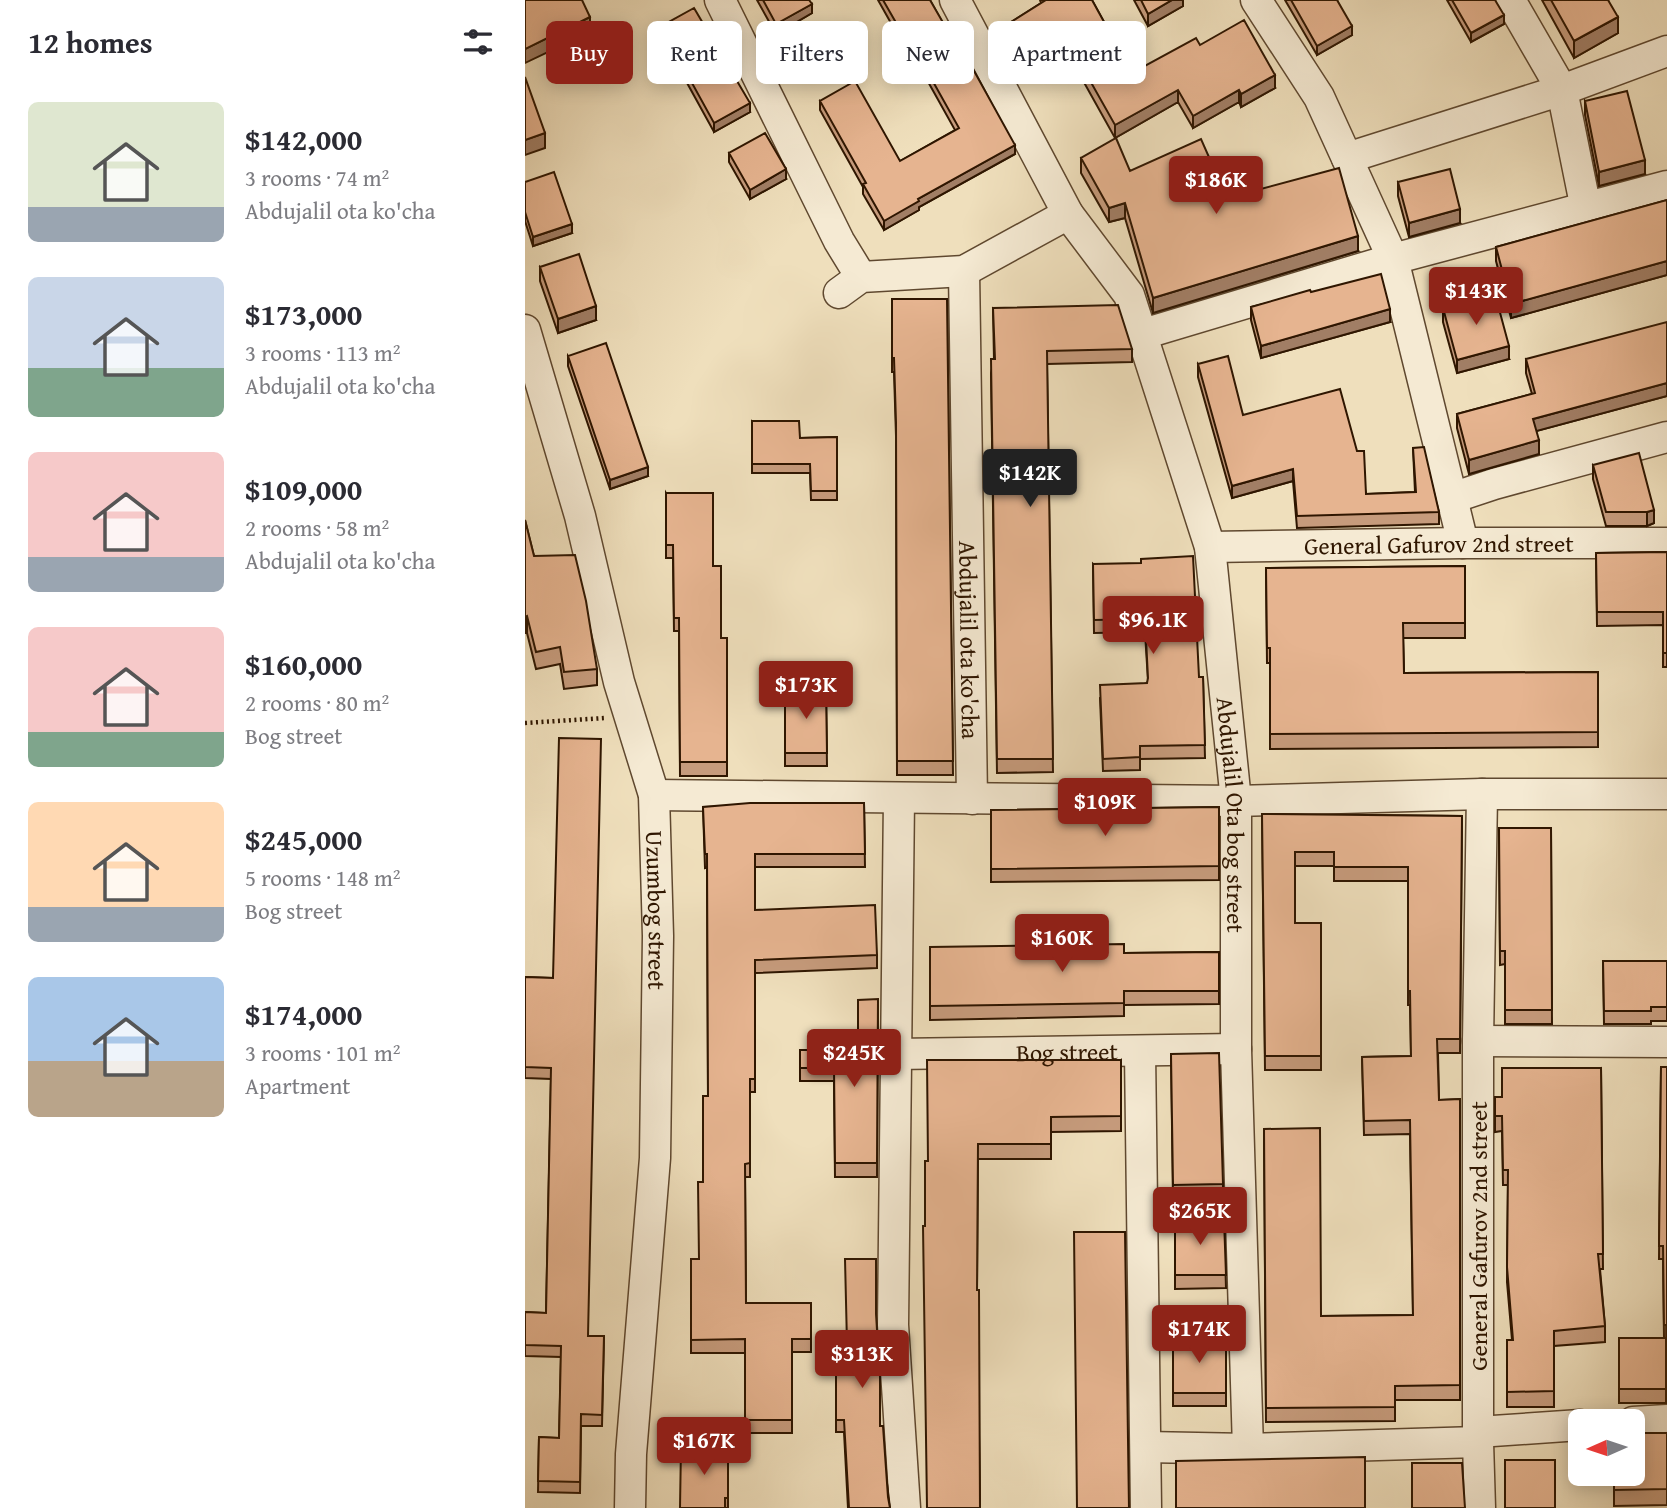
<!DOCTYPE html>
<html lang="en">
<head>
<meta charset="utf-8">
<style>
  :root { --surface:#fff; --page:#f2f2f3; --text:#2b2b33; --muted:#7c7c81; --accent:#8f2418 }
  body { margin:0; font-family:"Gentium Book Plus",serif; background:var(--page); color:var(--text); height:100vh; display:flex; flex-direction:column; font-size:26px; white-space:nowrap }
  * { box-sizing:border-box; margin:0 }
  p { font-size:23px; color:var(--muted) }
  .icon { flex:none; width:38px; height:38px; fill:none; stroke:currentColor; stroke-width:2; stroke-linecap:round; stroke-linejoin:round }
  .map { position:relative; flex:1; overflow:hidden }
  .details { display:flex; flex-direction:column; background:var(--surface); width:525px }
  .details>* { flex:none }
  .banner { position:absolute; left:21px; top:21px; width:665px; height:63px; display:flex; gap:14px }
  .needle { width:46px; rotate:267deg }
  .fabs { position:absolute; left:1043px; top:1409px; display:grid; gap:14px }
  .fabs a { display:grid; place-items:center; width:77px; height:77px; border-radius:10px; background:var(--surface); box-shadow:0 4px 18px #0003; font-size:35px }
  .price { position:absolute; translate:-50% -60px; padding:0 16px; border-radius:7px; background:var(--accent); color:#fff; font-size:23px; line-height:46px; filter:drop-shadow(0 2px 4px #0008) }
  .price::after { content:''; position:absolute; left:50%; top:42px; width:21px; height:16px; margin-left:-10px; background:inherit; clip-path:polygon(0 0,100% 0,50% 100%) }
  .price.current { background:#222; color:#fff }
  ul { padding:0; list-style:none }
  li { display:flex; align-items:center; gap:21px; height:175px; padding:0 28px }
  li span { display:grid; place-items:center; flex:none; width:196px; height:140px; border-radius:10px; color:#555 }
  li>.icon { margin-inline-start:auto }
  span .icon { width:84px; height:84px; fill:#fffc; stroke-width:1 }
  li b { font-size:30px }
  h2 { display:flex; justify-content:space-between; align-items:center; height:84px; padding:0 28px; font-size:30px }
  .pill { padding:0 24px; border-radius:10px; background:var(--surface); box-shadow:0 4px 18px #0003; font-size:24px; line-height:63px }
  .pill.current { background:var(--accent); color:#fff }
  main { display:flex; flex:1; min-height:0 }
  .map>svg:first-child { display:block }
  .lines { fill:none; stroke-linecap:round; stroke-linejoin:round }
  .minor-casing { stroke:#5f482f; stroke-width:33 }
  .path { stroke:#2f1600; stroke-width:4.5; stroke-dasharray:2 3.5; stroke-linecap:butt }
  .minor { stroke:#f5ead3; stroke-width:30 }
  .wall { fill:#c69b7c; stroke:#2f1600; stroke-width:2 }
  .shaded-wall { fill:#a17e65; stroke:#2f1600; stroke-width:2 }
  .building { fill:#e6b490; stroke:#2f1600; stroke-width:2 }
  .labels { text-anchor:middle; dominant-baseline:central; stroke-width:5; stroke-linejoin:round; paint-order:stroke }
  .street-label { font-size:24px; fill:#2f1600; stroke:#f5ead3 }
</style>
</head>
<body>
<main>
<section class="details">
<h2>12 homes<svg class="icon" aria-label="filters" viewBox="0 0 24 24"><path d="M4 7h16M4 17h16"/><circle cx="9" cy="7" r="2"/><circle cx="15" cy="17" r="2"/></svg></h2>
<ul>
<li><span style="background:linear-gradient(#dfe7d0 75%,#9aa5b1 0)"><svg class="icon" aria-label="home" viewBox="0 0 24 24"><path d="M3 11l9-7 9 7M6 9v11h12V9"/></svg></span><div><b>$142,000</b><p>3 rooms · 74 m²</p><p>Abdujalil ota ko'cha</p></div></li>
<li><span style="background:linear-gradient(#c9d6e8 65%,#7fa58c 0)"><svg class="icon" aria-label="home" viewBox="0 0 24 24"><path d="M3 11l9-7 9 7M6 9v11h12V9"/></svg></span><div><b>$173,000</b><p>3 rooms · 113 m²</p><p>Abdujalil ota ko'cha</p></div></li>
<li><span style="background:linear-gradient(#f6c9c9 75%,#9aa5b1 0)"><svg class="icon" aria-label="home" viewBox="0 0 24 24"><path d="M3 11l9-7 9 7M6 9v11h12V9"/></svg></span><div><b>$109,000</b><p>2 rooms · 58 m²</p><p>Abdujalil ota ko'cha</p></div></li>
<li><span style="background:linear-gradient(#f6c9c9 75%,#7fa58c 0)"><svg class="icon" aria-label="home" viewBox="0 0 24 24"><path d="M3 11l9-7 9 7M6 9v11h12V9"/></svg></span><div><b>$160,000</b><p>2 rooms · 80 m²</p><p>Bog street</p></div></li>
<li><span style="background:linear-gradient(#ffd9b3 75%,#9aa5b1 0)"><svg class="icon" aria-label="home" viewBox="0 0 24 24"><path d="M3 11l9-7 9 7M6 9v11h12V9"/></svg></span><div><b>$245,000</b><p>5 rooms · 148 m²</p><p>Bog street</p></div></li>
<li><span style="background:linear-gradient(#a9c7e8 60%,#b9a48a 0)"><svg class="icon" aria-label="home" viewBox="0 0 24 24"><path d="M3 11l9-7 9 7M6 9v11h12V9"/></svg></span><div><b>$174,000</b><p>3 rooms · 101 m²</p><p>Apartment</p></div></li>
</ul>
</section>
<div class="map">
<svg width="1142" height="1508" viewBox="0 0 1142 1508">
  <rect width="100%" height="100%" fill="#efdfbc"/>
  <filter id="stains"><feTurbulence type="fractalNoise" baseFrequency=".00286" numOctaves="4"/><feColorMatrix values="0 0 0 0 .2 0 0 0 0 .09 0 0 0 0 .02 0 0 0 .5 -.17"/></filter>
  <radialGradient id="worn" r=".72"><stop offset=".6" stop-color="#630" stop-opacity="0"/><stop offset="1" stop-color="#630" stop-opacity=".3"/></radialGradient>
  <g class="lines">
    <defs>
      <g id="minor">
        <path d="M195,0L314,241L336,277"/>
        <path id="s1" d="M430,0L543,214L604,295L685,547L711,801V1049L723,1449"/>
        <path d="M731,0L794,97L868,259L938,543"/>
        <path d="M985,0L1037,90L1061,209"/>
        <path d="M822,158L1037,90L1142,51"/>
        <path id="s2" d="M439,271L447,799"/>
        <path d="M314,293L336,277L439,271L543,214"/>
        <path id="s3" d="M0,330L55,516L94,682L129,795L133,936L130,1158L106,1454L105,1508"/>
        <path d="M618,334L868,259L1142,186"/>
        <path d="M927,498L969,484L1142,437"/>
        <path id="s4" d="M685,547L938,543H1142"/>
        <path d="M129,795L711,801L957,794H1142"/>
        <path d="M374,798L368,1325L380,1508"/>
        <path d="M953,1041L1142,1042"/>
        <path d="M615,1052L621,1508"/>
        <path id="s5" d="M370,1054L711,1049"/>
        <path d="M1108,1422L1142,1420"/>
        <path d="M953,1432L1055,1425"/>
        <path d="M621,1447L723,1449L953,1442"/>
        <path d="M955,1508L953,1442V1041L957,794"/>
      </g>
    </defs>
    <!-- minor casing -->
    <use href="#minor" class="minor-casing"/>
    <!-- path -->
    <path class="path" d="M0,723L80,718"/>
    <!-- minor -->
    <use href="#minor" class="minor"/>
  </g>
  <!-- wall -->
  <path class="wall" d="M232,0H284L287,13L251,34Z
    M353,0H405L490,154L394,207V210L359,230L338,194V187L295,110V101L375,161L430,130L392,62L389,64Z
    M515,0H567L607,73L675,45L750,88L716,107L714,102L668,128L653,102L590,138L537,43L493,70L475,41V29L516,3Z
    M609,0H658V6L623,26Z
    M760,0H812L827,35L792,55Z
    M922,0H970L979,24L946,42Z
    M1017,0H1083L1093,33L1049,58Z
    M133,28L225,112L189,132L156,72L154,74L133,37Z
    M1060,101L1120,174L1074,186L1060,115Z
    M204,153L261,179L225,199L204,162Z
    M556,158L702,198L833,251L628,313L600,218L584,222L556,173Z
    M0,182L47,233L8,246L0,221Z
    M873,182L935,223L884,237L873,196Z
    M1142,200V275L986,318L971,261V247Z
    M15,267L71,320L33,333L15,281Z
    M786,292L865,322L736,358L726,320V307Z
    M367,299H422L428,775H372L371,436L369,372H367Z
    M468,308L607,349V362L522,364L528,772L472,773L466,373L469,359Z
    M918,308L984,359L932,373L918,322Z
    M43,356L123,476L85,489L43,366Z
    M1001,359L1142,396L1011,431L1014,454L944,474L932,428V414L1007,394L1001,373Z
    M673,364L718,415L832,451L841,494L890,492L888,448L914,512V524L772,528L768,481L707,498L673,377Z
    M227,421L275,438L312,437V500H286L285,473H227Z
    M1068,465L1129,510V523L1122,526H1081L1068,479Z
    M141,493L188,566L196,638H202V776H155L154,631H149L148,558H141Z
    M0,520L9,556L72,669V685L39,689L35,664L11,669L2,633H0Z
    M1142,552V667H1138V625L1072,626L1071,553Z
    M568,564L674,677H678L680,758L615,759V770L578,771L575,698L622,683L623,681L620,632L569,633Z
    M940,566V638H878L879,673L1073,672V747L745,749V663H742L741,568Z
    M260,689H301L302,766H260Z
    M339,803L340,867H230V910L352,955V968L230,973V1092H225V1177H220L221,1303H286V1352H267V1433H220V1353H166V1259H174L183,1096L182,867L180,868L178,807Z
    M694,807V880L466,882V810Z
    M737,814L937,816L935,1053H913L914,1100L935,1099V1400H870V1421L741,1422L739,1129L796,1316L888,1315L885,1134L839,1135L837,1057L886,1056L885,1005H883V881H809V866H770V923H796V1070H740Z
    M974,828H1026L1027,1024H980V964L975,965Z
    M405,947L599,953L694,952V1004L599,1005V1016L405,1020Z
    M1078,961H1142V1021H1126V1024H1079Z
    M0,977L28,978L63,1336H79L77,1426H56L55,1493L13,1492L14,1437L34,1438L36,1357L0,1356V1312L21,1313L26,1079L0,1078Z
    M353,999L352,1177H310L309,1081H275V1050H333Z
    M646,1054L698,1184V1198H648Z
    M596,1060V1131L526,1132V1159H453L452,1290L455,1508L400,1226L403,1161Z
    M1136,1067H1142L1141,1403H1094V1338H1139L1138,1259H1134Z
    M1076,1068L1078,1269H1075L1080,1326V1342L1029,1346V1407H982V1340H987L982,1282L983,1185H978L977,1131L970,1132V1097H977Z
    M650,1219H699L701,1288L650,1289Z
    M351,1316L355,1426L365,1508H323L319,1432H311V1344H321Z
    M648,1336H701V1406H648Z
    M1142,1433V1505L1089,1506V1474Z
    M203,1446V1508H155Z"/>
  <!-- shaded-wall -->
  <path class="shaded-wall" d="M647,0H658V6L623,26V14Z
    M287,4V13L251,34V24Z
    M979,15V24L946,42V33Z
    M65,17V32L0,63V49Z
    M1093,17V33L1049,58V41Z
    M827,26V35L792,55V46Z
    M537,31V43L493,70V58Z
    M392,53V62L389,64V54Z
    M156,63V72L154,74V64Z
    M750,75V88L716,107V94Z
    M653,90V102L590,138V125Z
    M714,90V102L668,128V116Z
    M225,103V112L189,132V123Z
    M20,133V148L0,155V140Z
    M490,145V154L394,207V210L359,230V221L393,199Z
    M1120,160V174L1074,186V172Z
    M261,169V179L225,199V190Z
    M600,203V218L584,222V208Z
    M935,209V223L884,237V223Z
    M47,224V233L8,246V237Z
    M833,236V251L628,313V298Z
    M1142,261V275L986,318V304Z
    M71,306V320L33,333V319Z
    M865,309V322L736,358V346Z
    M984,346V359L932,373V360Z
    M1142,383V396L1008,432V419Z
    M1014,440V454L944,474V460Z
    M123,467V476L85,489V480Z
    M768,469V481L707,498V486Z
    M1129,510V523L1122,526V512Z
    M2,616V633H0V617Z"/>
  <!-- building -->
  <path class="building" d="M0,0H57L65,17L0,49Z
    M238,0H284L287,4L251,24Z
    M358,0H405L435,52L438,51L490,145L393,199L394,201L359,221L338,184L341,183L295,101L330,81L375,161L434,128L392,53L389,54Z
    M521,0H567L607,73L671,38L675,45L719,20L750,75L716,94L714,90L668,116L653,90L590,125L537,31L493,58L475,29Z
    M616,0H647L623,14Z
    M766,0H812L827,26L792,46Z
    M927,0H970L979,15L946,33Z
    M1026,0H1083L1093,17L1049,41Z
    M169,8L225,103L189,123L156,63L154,64L133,28Z
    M0,77L20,133L0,140Z
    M1102,91L1120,160L1074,172L1060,101Z
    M240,133L261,169L225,190L204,153Z
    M591,138L605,171L676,139L702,198L814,168L833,236L628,298L600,203L584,208L556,158Z
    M925,169L935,209L884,223L873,182Z
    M29,172L47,224L8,237L0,212V182Z
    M1142,200V261L986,304L971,247Z
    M54,254L71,306L33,319L15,267Z
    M856,274L865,309L736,346L726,307L785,290L786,292Z
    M970,294L984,346L932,360L918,308Z
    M367,299H422L428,761H372L371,422L369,358H367Z
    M593,305L607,349L522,351L528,759H472L466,359H470L468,308Z
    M1142,322V383L1008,419L1014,440L944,460L932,414L1010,393L1001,359Z
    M81,343L123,467L85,480L43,356Z
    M703,356L718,415L815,389L832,451H839L841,494L891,492L888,448L899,447L914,512L772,516L768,469L707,486L673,364Z
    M227,421H274L275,438L312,437V491H286L285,464H227Z
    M1114,453L1129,510L1122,512H1081L1068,465Z
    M141,493H188V566H196V638H202V762H155L154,618H149L148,545H141Z
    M0,520L9,556L50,555L61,601L72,669L39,672L35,647L11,652L2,616L0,617Z
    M1142,552V653H1138V612H1072L1071,553Z
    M668,556L674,677H678L680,745L615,746V757L578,759L575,685L622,683L623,678L620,619L569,620L568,564L616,563V559Z
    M940,566V623H878L879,673L1073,672V732L745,734V648H742L741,568Z
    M260,689H301L302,753H260Z
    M34,738L76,739L63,1336H79L77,1415L56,1414L55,1482L13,1481L14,1437L34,1438L36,1346L0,1345V1312L21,1313L26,1068L0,1067V977L28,978Z
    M225,803H339L340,854H230V910L350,905L352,955L230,960V1079H225V1163L220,1164L221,1303H286V1339H267V1420H220V1339L166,1340V1259H174L173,1182H178V1096H183L182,854H180L178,807Z
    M694,807V866L466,869V810Z
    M737,814L937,816L935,1039H912L914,1100L935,1099V1385L870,1386V1407L741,1408L739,1129L795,1128L796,1316L888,1315L885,1120L839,1121L837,1057L886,1056L885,991H883V867H809V852H770V923H796V1056H740Z
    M974,828H1026L1027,1010H980V951H975Z
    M599,944V953L694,952V991H599V1003L405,1006V947Z
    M1078,961H1142V1007H1126V1011H1079Z
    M353,999L352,1163H310L309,1068H275V1050H333V1000Z
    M694,1053L698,1184L648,1185L646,1054Z
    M402,1060H596V1116L526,1117V1144H453L452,1290H454L455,1508H402L398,1226H400V1161H403Z
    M1136,1067H1142V1325H1139L1138,1246H1134Z
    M977,1068H1076L1078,1254H1073L1080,1326L1029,1331V1391L982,1392V1340H988L982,1267L983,1170H978L977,1116H970V1097H977Z
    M650,1219H699L701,1275H650Z
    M549,1232H600L604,1508H552Z
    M320,1259H351V1314L355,1377V1426H358L363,1497L365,1508H324L319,1420H311V1344H322Z
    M648,1336H701V1393H648Z
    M1094,1338H1141V1389H1094Z
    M1108,1433H1142V1489L1089,1490V1474H1108Z
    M156,1446H203V1498H200V1508H155Z
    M840,1457V1508H651V1461Z
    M980,1460H1030V1508H980Z
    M887,1463H937L940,1508H887Z"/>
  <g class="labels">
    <!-- street labels -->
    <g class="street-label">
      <text stroke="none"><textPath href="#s4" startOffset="229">General Gafurov 2nd street</textPath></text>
      <text stroke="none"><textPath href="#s2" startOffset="369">Abdujalil ota ko'cha</textPath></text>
      <text stroke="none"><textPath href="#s1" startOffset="877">Abdujalil Ota bog street</textPath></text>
      <text stroke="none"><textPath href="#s3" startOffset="598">Uzumbog street</textPath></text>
      <text stroke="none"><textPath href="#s5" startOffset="172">Bog street</textPath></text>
      <text transform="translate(953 1236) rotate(-90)">General Gafurov 2nd street</text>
    </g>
  </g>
  <rect width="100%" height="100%" filter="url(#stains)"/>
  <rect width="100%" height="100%" fill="url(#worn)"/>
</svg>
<div class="fabs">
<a><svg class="needle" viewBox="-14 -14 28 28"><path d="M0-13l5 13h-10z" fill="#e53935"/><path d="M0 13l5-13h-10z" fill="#7c7c81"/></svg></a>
</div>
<b class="price" style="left:691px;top:216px">$186K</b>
<b class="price" style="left:951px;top:327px">$143K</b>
<b class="price current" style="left:505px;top:509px">$142K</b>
<b class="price" style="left:628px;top:656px">$96.1K</b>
<b class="price" style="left:281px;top:721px">$173K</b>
<b class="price" style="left:580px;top:838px">$109K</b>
<b class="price" style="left:537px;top:974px">$160K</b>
<b class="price" style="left:329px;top:1089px">$245K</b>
<b class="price" style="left:675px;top:1247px">$265K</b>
<b class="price" style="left:674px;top:1365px">$174K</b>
<b class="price" style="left:337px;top:1390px">$313K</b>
<b class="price" style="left:179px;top:1477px">$167K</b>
<div class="banner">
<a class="pill current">Buy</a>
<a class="pill">Rent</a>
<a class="pill">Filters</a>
<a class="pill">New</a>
<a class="pill">Apartment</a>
</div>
</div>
</main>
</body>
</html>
